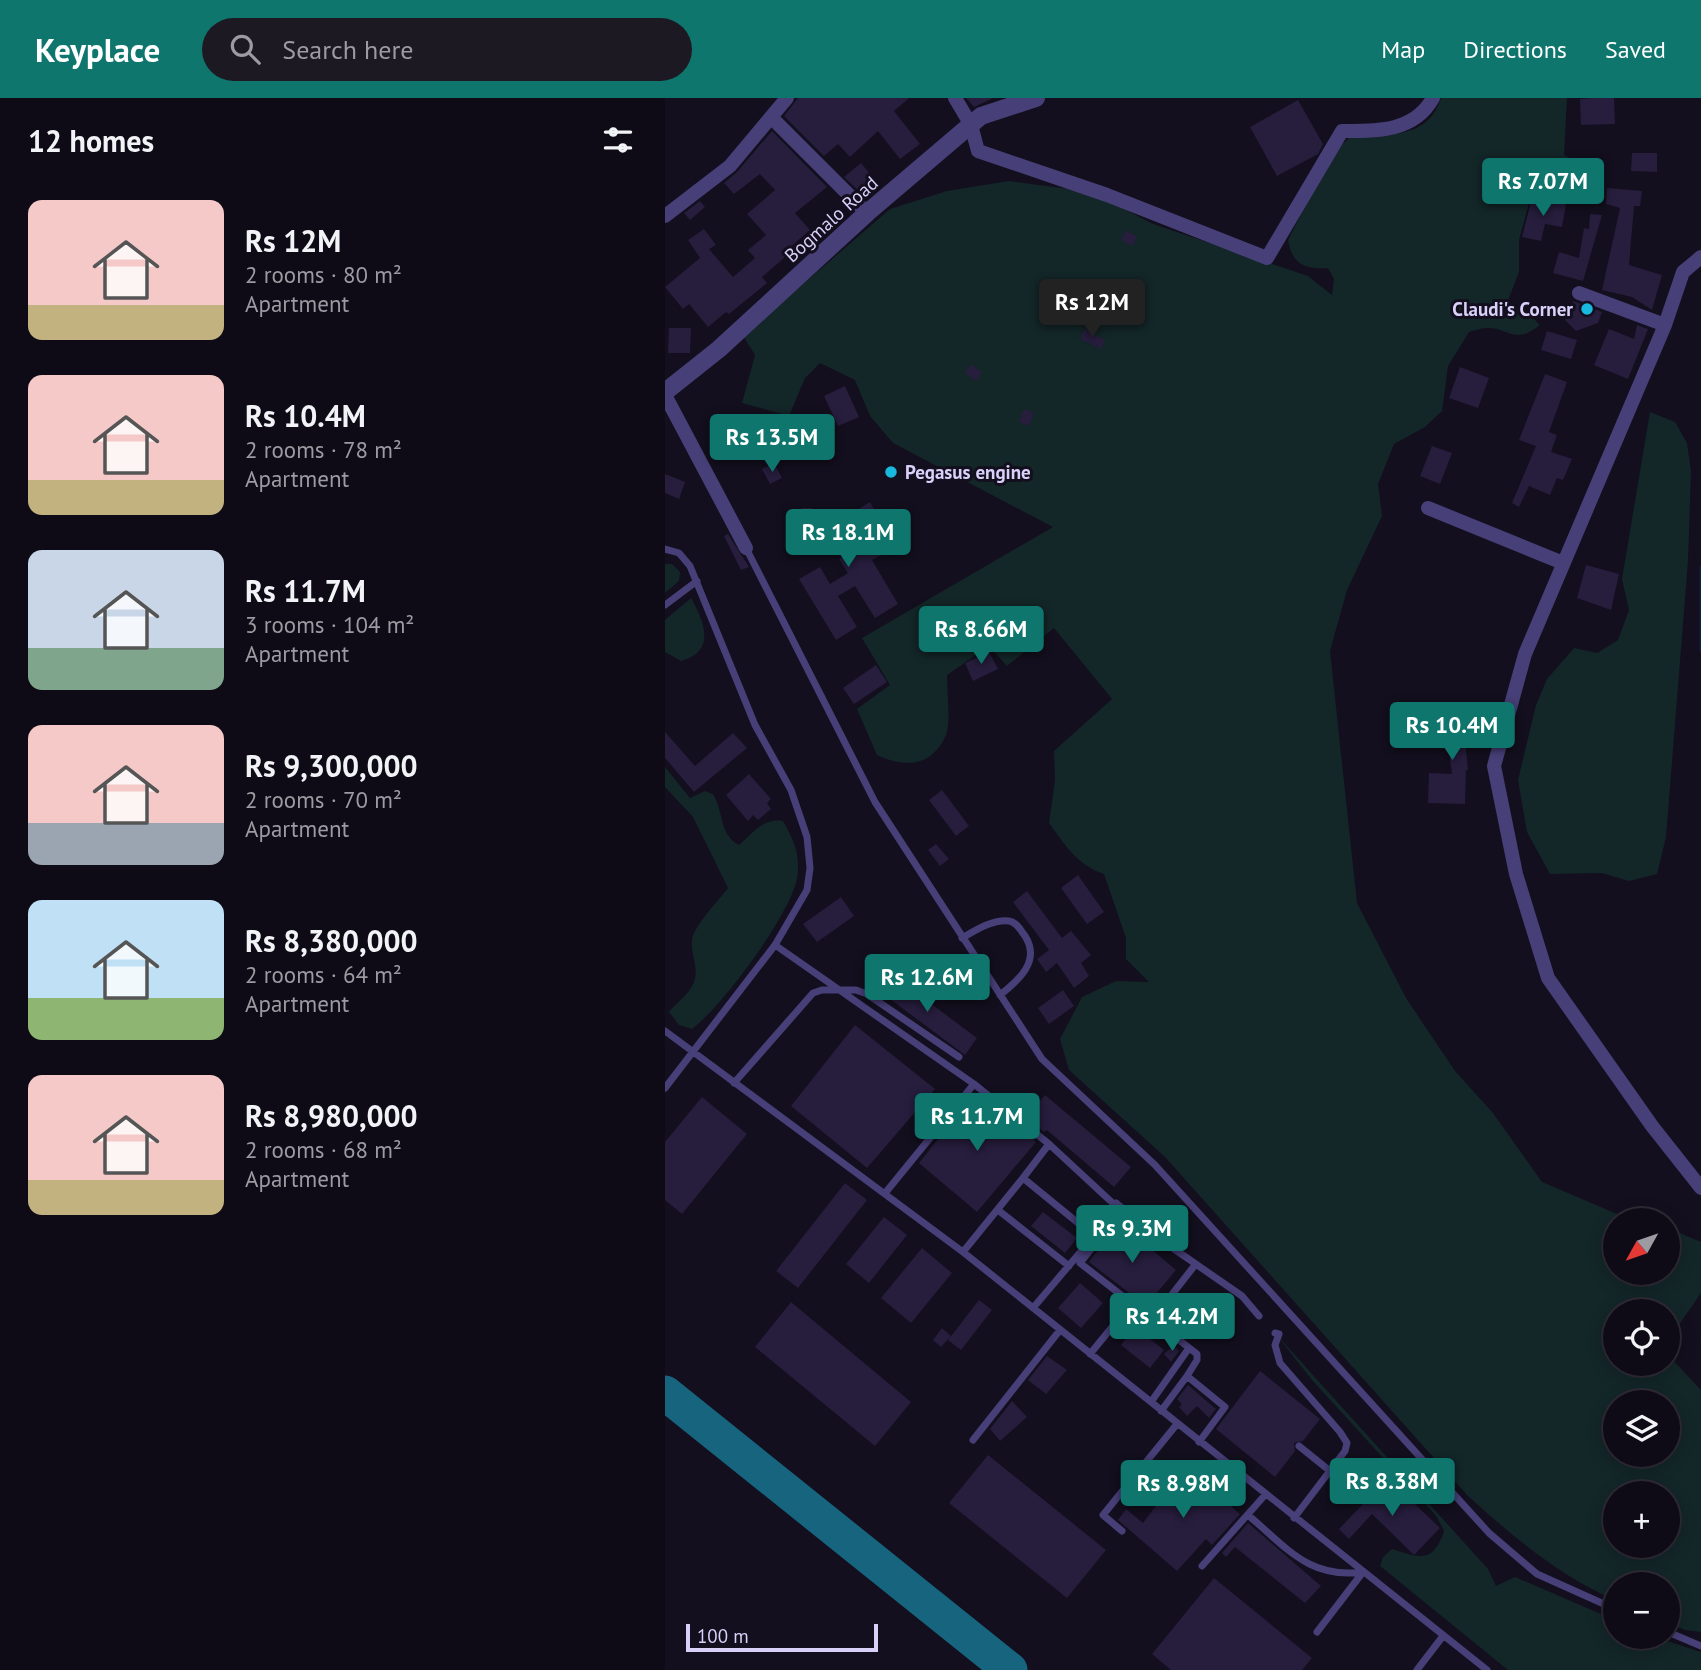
<!DOCTYPE html>
<html lang="en">
<head>
<meta charset="utf-8">
<style>
  :root { --surface:#0e0b16; --page:#1c1923; --text:#f1f3f6; --muted:#9b9ba1; --line:#2e2b35; --accent:#0f766e }
  body { margin:0; font-family:"PT Sans",sans-serif; background:var(--page); color:var(--text); height:100vh; display:flex; flex-direction:column; font-size:26px; white-space:nowrap }
  * { box-sizing:border-box; margin:0 }
  p { font-size:23px; color:var(--muted) }
  .icon { flex:none; width:38px; height:38px; fill:none; stroke:currentColor; stroke-width:2; stroke-linecap:round; stroke-linejoin:round }
  .map { position:relative; flex:1; overflow:hidden }
  .details { display:flex; flex-direction:column; background:var(--surface); width:665px }
  .details>* { flex:none }
  .needle { width:46px; rotate:230deg }
  .buttons { position:absolute; left:938px; top:1110px; display:grid; gap:14px }
  .buttons a { display:grid; place-items:center; width:77px; height:77px; border-radius:50%; background:var(--surface); box-shadow:0 4px 18px #0003,0 0 0 2px var(--line); font-size:35px }
  .scale { position:absolute; left:21px; bottom:18px; width:192px; box-sizing:border-box; padding-left:7px; border:4px solid #dad1fa; border-top:0; font-size:19px; line-height:24px; white-space:nowrap; color:#dad1fa; -webkit-text-stroke:5px #130f1e; paint-order:stroke }
  .price { position:absolute; translate:-50% -60px; padding:0 16px; border-radius:7px; background:var(--accent); color:#fff; font-size:23px; line-height:46px; filter:drop-shadow(0 2px 4px #0008) }
  .price::after { content:''; position:absolute; left:50%; top:42px; width:21px; height:16px; margin-left:-10px; background:inherit; clip-path:polygon(0 0,100% 0,50% 100%) }
  .price.selected { background:#222; color:#fff }
  ul { padding:0; list-style:none }
  li { display:flex; align-items:center; gap:21px; height:175px; padding:0 28px }
  li span { display:grid; place-items:center; flex:none; width:196px; height:140px; border-radius:14px; color:#555 }
  li>.icon { margin-inline-start:auto }
  span .icon { width:84px; height:84px; fill:#fffc; stroke-width:1 }
  li b { font-size:30px }
  h2 { display:flex; justify-content:space-between; align-items:center; height:84px; padding:0 28px; font-size:30px }
  header { display:flex; align-items:center; gap:42px; box-sizing:border-box; height:98px; padding:0 35px; background:var(--accent); color:#fff }
  header strong { font-size:33px }
  nav { display:flex; gap:38px; margin-inline-start:auto; font-size:24px }
  .search { width:490px; height:63px; background:var(--page); display:flex; align-items:center; gap:18px; box-sizing:border-box; padding:0 24px; border-radius:38px; color:var(--muted); font-size:26px }
  main { display:flex; flex:1; min-height:0 }
  .map>svg:first-child { display:block }
  .green { fill:#132628; fill-rule:evenodd }
  .lines { fill:none; stroke-linecap:round; stroke-linejoin:round }
  .stream { stroke:#101c3c; stroke-width:3.5 }
  .taxiway { stroke:#16647e; stroke-width:35 }
  .building { fill:#271d3d }
  .service { stroke:#473f78; stroke-width:7 }
  .minor { stroke:#473f78; stroke-width:14 }
  .tertiary { stroke:#473f78; stroke-width:18 }
  .poi-dot { fill:#19b8de; stroke:#130f1e; stroke-width:2.5 }
  .labels { text-anchor:middle; dominant-baseline:central; stroke-width:6; stroke-linejoin:round; paint-order:stroke }
  .street-label { font-size:19px; fill:#dad1fa; stroke:#130f1e }
  .poi-label { font-size:19px; font-weight:bold; fill:#dad1fa; stroke:#130f1e; text-anchor:end }
</style>
</head>
<body>
<header>
<strong>Keyplace</strong>
<div class="search"><svg class="icon" aria-label="search" viewBox="0 0 24 24"><circle cx="10" cy="10" r="6"/><path d="M15 15l6 6"/></svg>Search here</div>
<nav><a>Map</a><a>Directions</a><a>Saved</a></nav>
</header>
<main>
<section class="details">
<h2>12 homes<svg class="icon" aria-label="filters" viewBox="0 0 24 24"><path d="M4 7h16M4 17h16"/><circle cx="9" cy="7" r="2"/><circle cx="15" cy="17" r="2"/></svg></h2>
<ul>
<li><span style="background:linear-gradient(#f6c9c9 75%,#c2b280 0)"><svg class="icon" aria-label="home" viewBox="0 0 24 24"><path d="M3 11l9-7 9 7M6 9v11h12V9"/></svg></span><div><b>Rs 12M</b><p>2 rooms · 80 m²</p><p>Apartment</p></div></li>
<li><span style="background:linear-gradient(#f6c9c9 75%,#c2b280 0)"><svg class="icon" aria-label="home" viewBox="0 0 24 24"><path d="M3 11l9-7 9 7M6 9v11h12V9"/></svg></span><div><b>Rs 10.4M</b><p>2 rooms · 78 m²</p><p>Apartment</p></div></li>
<li><span style="background:linear-gradient(#c9d6e8 70%,#7fa58c 0)"><svg class="icon" aria-label="home" viewBox="0 0 24 24"><path d="M3 11l9-7 9 7M6 9v11h12V9"/></svg></span><div><b>Rs 11.7M</b><p>3 rooms · 104 m²</p><p>Apartment</p></div></li>
<li><span style="background:linear-gradient(#f6c9c9 70%,#9aa5b1 0)"><svg class="icon" aria-label="home" viewBox="0 0 24 24"><path d="M3 11l9-7 9 7M6 9v11h12V9"/></svg></span><div><b>Rs 9,300,000</b><p>2 rooms · 70 m²</p><p>Apartment</p></div></li>
<li><span style="background:linear-gradient(#bfe0f5 70%,#8fb573 0)"><svg class="icon" aria-label="home" viewBox="0 0 24 24"><path d="M3 11l9-7 9 7M6 9v11h12V9"/></svg></span><div><b>Rs 8,380,000</b><p>2 rooms · 64 m²</p><p>Apartment</p></div></li>
<li><span style="background:linear-gradient(#f6c9c9 75%,#c2b280 0)"><svg class="icon" aria-label="home" viewBox="0 0 24 24"><path d="M3 11l9-7 9 7M6 9v11h12V9"/></svg></span><div><b>Rs 8,980,000</b><p>2 rooms · 68 m²</p><p>Apartment</p></div></li>
</ul>
</section>
<div class="map">
<svg width="1036" height="1572" viewBox="0 0 1036 1572">
  <rect width="100%" height="100%" fill="#130f1e"/>
  <!-- green -->
  <path class="green" d="M776,0H902L899,57L927,71V84L914,88L891,84L867,94L854,142V174L842,205L861,213L875,227C849,248 844,229 821,230C816,230 809,233 804,234L783,268L777,313L760,329L729,346L713,386L717,418L682,492L665,553L692,805L741,900L790,973L828,1015L877,1084L957,1118L981,1122H950V1174H1003V1130L1036,1144V1195L1009,1234L1004,1258L1036,1292V1534L1020,1532L1003,1525V1486H950V1502C894,1478 847,1438 802,1397L500,1059L404,972L395,941L417,899L451,883L484,884L461,861V840L439,776C412,767 400,747 384,725L390,682L389,653L447,601L389,530L342,568L324,548L282,577C282,591 286,626 281,637C267,669 240,670 212,657L192,611L225,587L197,540L388,429L228,345L205,318L190,282L155,265L140,280L124,318L77,305L90,257L78,238L225,111L282,93L344,83L427,94L488,126L643,178L667,197L669,181L663,170C640,172 627,166 623,142L667,56L684,40C721,34 762,44 776,0ZM950,1213H1003V1265H950ZM950,1304H1003V1356H950ZM950,1395H1003V1447H950Z
    M985,314L1010,324L1022,345L1026,373L1023,463L1001,739L992,776L964,783L937,775L885,776L862,734L853,682L871,607L882,581L909,550L932,555L953,542L964,512L957,481Z
    M0,466H7L15,474L14,483L0,495Z
    M26,500C39,523 52,553 16,563L0,554V522Z
    M0,669L25,700L40,693L48,696C59,714 54,737 74,747C88,735 97,720 118,723C130,744 137,761 131,785C120,823 59,906 27,931L14,927L4,914C12,904 24,897 29,884C35,867 22,851 29,835C37,819 52,804 63,790L28,719L0,689Z
    M610,1235L823,1471L831,1488L850,1479L950,1522V1538H987L1036,1554V1572H843L715,1468L718,1459L727,1451C753,1459 768,1467 779,1433L772,1419L647,1282Z"/>
  <g class="lines">
    <!-- stream -->
    <path class="stream" d="M1036,469V553"/>
    <!-- taxiway -->
    <path class="taxiway" d="M0,1295L345,1572"/>
  </g>
  <!-- building -->
  <path class="building" d="M133,0H244L229,13L255,46L235,61L213,33L185,59L173,46L159,58L119,18Z
    M301,0H328L309,9Z
    M926,0H949L950,26L916,27L915,1Z
    M633,2L658,46L653,56L612,78L585,29Z
    M107,33L162,89L130,115L145,132L122,152L125,155L97,179L102,185L64,216L61,214L43,229L24,206L18,211L0,189L35,160L23,142L39,131L51,147L44,151L68,179L90,160L83,152L101,137L82,116L110,92L95,76L69,96L59,85L72,74Z
    M967,55H992V74L966,73Z
    M196,65L215,88L201,100L179,79Z
    M942,90L977,93L975,108H969L964,167L997,177L987,212L967,199L937,192L955,110L941,106Z
    M867,100L901,106L897,129L880,126L876,143L857,139Z
    M35,103L40,109L25,122L19,115Z
    M925,116L937,117L918,183L888,175L894,154L914,160L919,130L924,131Z
    M461,132L472,139L467,148L456,142Z
    M908,203L937,214L933,225L911,233L900,222Z
    M972,227L983,231L963,281L929,267L944,231L969,241Z
    M4,230H26L25,255H3Z
    M419,231L440,242L436,251L415,241Z
    M882,233L912,242L906,261L876,252Z
    M306,266L317,275L311,283L300,275Z
    M795,269L824,280L813,310L784,300Z
    M880,276L902,284L884,334L892,337L886,354L907,361L898,382L892,380L885,397L864,388L854,409L847,405L871,348L854,342Z
    M180,288L194,319L173,328L159,298Z
    M359,311L369,315L364,328L354,324Z
    M767,348L787,355L775,386L755,378Z
    M109,365L117,380L105,386L97,371Z
    M0,376L20,384L14,401L0,395Z
    M205,404L212,416L204,420L223,453L207,462L233,506L210,520L190,488L173,498L192,529L171,542L134,481L155,469L165,486L183,475L174,461L184,454L174,437L146,454L137,440L149,433L135,424L133,414L137,410H147L153,431L161,426L164,429Z
    M63,436L84,469L76,472L59,438Z
    M921,467L954,476L946,512L912,500Z
    M324,554L333,571L308,583L300,565Z
    M211,567L222,584L189,606L178,590Z
    M796,604L803,672H801L800,706L763,705L764,675L787,676L778,606Z
    M752,608L756,641L737,643L734,610Z
    M0,634L30,668L68,635L82,650L29,694L0,660Z
    M84,676L106,701L102,705L106,711L93,722L88,717L83,723L61,697Z
    M277,692L304,728L291,738L264,702Z
    M271,746L284,761L275,768L263,752Z
    M413,777L439,814L422,826L396,790Z
    M362,793L397,840L406,833L426,857L416,865L424,878L409,890L392,865L381,874L372,861L384,852L348,804Z
    M176,799L189,818L152,844L138,826Z
    M225,875L312,940L300,957L213,892Z
    M398,892L409,908L384,926L373,910Z
    M190,927L270,991L202,1070L126,1008Z
    M380,997L466,1069L449,1089L382,1032L379,1034L361,1020Z
    M314,998L371,1044L312,1114L254,1065L297,1011L299,1013Z
    M37,999L82,1036L17,1116L0,1102V1044Z
    M180,1085L202,1102L133,1190L111,1173Z
    M378,1114L412,1140L400,1155L366,1128Z
    M219,1119L242,1137L204,1185L181,1166Z
    M454,1124L511,1172L481,1208L424,1164Z
    M257,1150L287,1175L246,1225L216,1200Z
    M415,1185L438,1205L416,1230L393,1210Z
    M314,1202L327,1212L296,1252L283,1242Z
    M126,1204L246,1304L210,1348L90,1249Z
    M470,1229L499,1252L485,1270L456,1247Z
    M277,1230L286,1238L276,1249L268,1242Z
    M509,1247L514,1253L506,1264L499,1256Z
    M382,1258L402,1272L381,1296L363,1282Z
    M595,1273L655,1321L638,1343L629,1345L630,1353L610,1379L551,1331Z
    M523,1287L551,1311L544,1320L532,1308L522,1318L514,1309L517,1306L512,1301Z
    M347,1303L362,1319L335,1343L325,1331Z
    M323,1357L441,1452L402,1500L284,1405Z
    M520,1369L575,1416L547,1447L541,1441L512,1473L453,1422L461,1411L478,1425Z
    M698,1382L722,1405L734,1391L775,1430L749,1457L707,1416L684,1441L674,1431L699,1405L687,1393Z
    M583,1425L656,1488L640,1505L570,1449L561,1459L557,1455Z
    M549,1480L647,1560L637,1572H506L487,1556Z"/>
  <g class="lines">
    <!-- service -->
    <path class="service" d="M81,450L210,704L377,961L490,1067L824,1435L872,1476L950,1511
      M0,451L14,455L25,468L90,627L126,692L142,739L145,770L142,792L110,847L0,990
      M0,507L32,483
      M297,840C311,832 328,821 344,823C352,824 356,833 360,838C376,863 354,882 335,897
      M110,847L309,986
      M0,933L298,1154L822,1572
      M69,985L148,895L157,892H191L202,896L294,959
      M384,1046L453,1110L448,1123L415,1165L532,1256V1262L522,1278
      M221,1094L309,986L384,1046L358,1080
      M451,1105L499,1144L577,1198L594,1218
      M333,1112L404,1168
      M298,1154L358,1080L429,1138L368,1210
      M487,1222L530,1167
      M610,1235L614,1236L610,1247L615,1265L675,1334L682,1345L680,1353L629,1420
      M425,1256L466,1206
      M486,1304L524,1250
      M496,1313L522,1278L560,1309L534,1344
      M308,1342L395,1232
      M634,1348L665,1373
      M583,1417C622,1450 644,1481 698,1474
      M457,1433L438,1417L512,1326
      M537,1468L600,1397
      M652,1534L698,1474
      M1003,1534L1036,1548
      M752,1572L778,1538"/>
    <!-- minor -->
    <path class="minor" d="M290,0L306,27L313,53L442,97L602,160L677,33C712,33 749,34 768,0
      M106,19L122,0
      M0,118L65,68L106,19L202,115
      M1036,159L1018,174L1000,227L860,556L829,668L851,776L883,880L987,1028L1036,1090
      M914,195L1000,227
      M0,297L81,450
      M763,410L898,465"/>
    <!-- tertiary -->
    <path class="tertiary" d="M0,294L54,251L202,115L316,18L371,0"/>
  </g>
  <!-- markers -->
  <g class="poi-dot">
    <circle cx="922" cy="211" r="7"/>
    <circle cx="226" cy="374" r="7"/>
  </g>
  <g class="labels">
    <!-- street labels -->
    <g class="street-label">
      <text transform="translate(166 121) rotate(-42)">Bogmalo Road</text>
    </g>
    <!-- poi labels -->
    <g class="poi-label">
      <text x="908" y="211">Claudi's Corner</text>
      <text x="240" y="374" text-anchor="start">Pegasus engine</text>
    </g>
  </g>
</svg>
<div class="buttons">
<a><svg class="needle" viewBox="-14 -14 28 28"><path d="M0-13l5 13h-10z" fill="#e53935"/><path d="M0 13l5-13h-10z" fill="#9b9ba1"/></svg></a>
<a><svg class="icon" aria-label="locate" viewBox="0 0 24 24"><circle cx="12" cy="12" r="6"/><path d="M12 2v4M12 18v4M2 12h4M18 12h4"/></svg></a>
<a><svg class="icon" aria-label="layers" viewBox="0 0 24 24"><path d="M12 4l9 5-9 5-9-5zM3 14l9 5 9-5"/></svg></a>
<a>+</a>
<a>−</a>
</div>
<div class="scale">100 m</div>
<b class="price" style="left:878px;top:120px">Rs 7.07M</b>
<b class="price selected" style="left:427px;top:241px">Rs 12M</b>
<b class="price" style="left:107px;top:376px">Rs 13.5M</b>
<b class="price" style="left:183px;top:471px">Rs 18.1M</b>
<b class="price" style="left:316px;top:568px">Rs 8.66M</b>
<b class="price" style="left:787px;top:664px">Rs 10.4M</b>
<b class="price" style="left:262px;top:916px">Rs 12.6M</b>
<b class="price" style="left:312px;top:1055px">Rs 11.7M</b>
<b class="price" style="left:467px;top:1167px">Rs 9.3M</b>
<b class="price" style="left:507px;top:1255px">Rs 14.2M</b>
<b class="price" style="left:727px;top:1420px">Rs 8.38M</b>
<b class="price" style="left:518px;top:1422px">Rs 8.98M</b>
</div>
</main>
</body>
</html>
